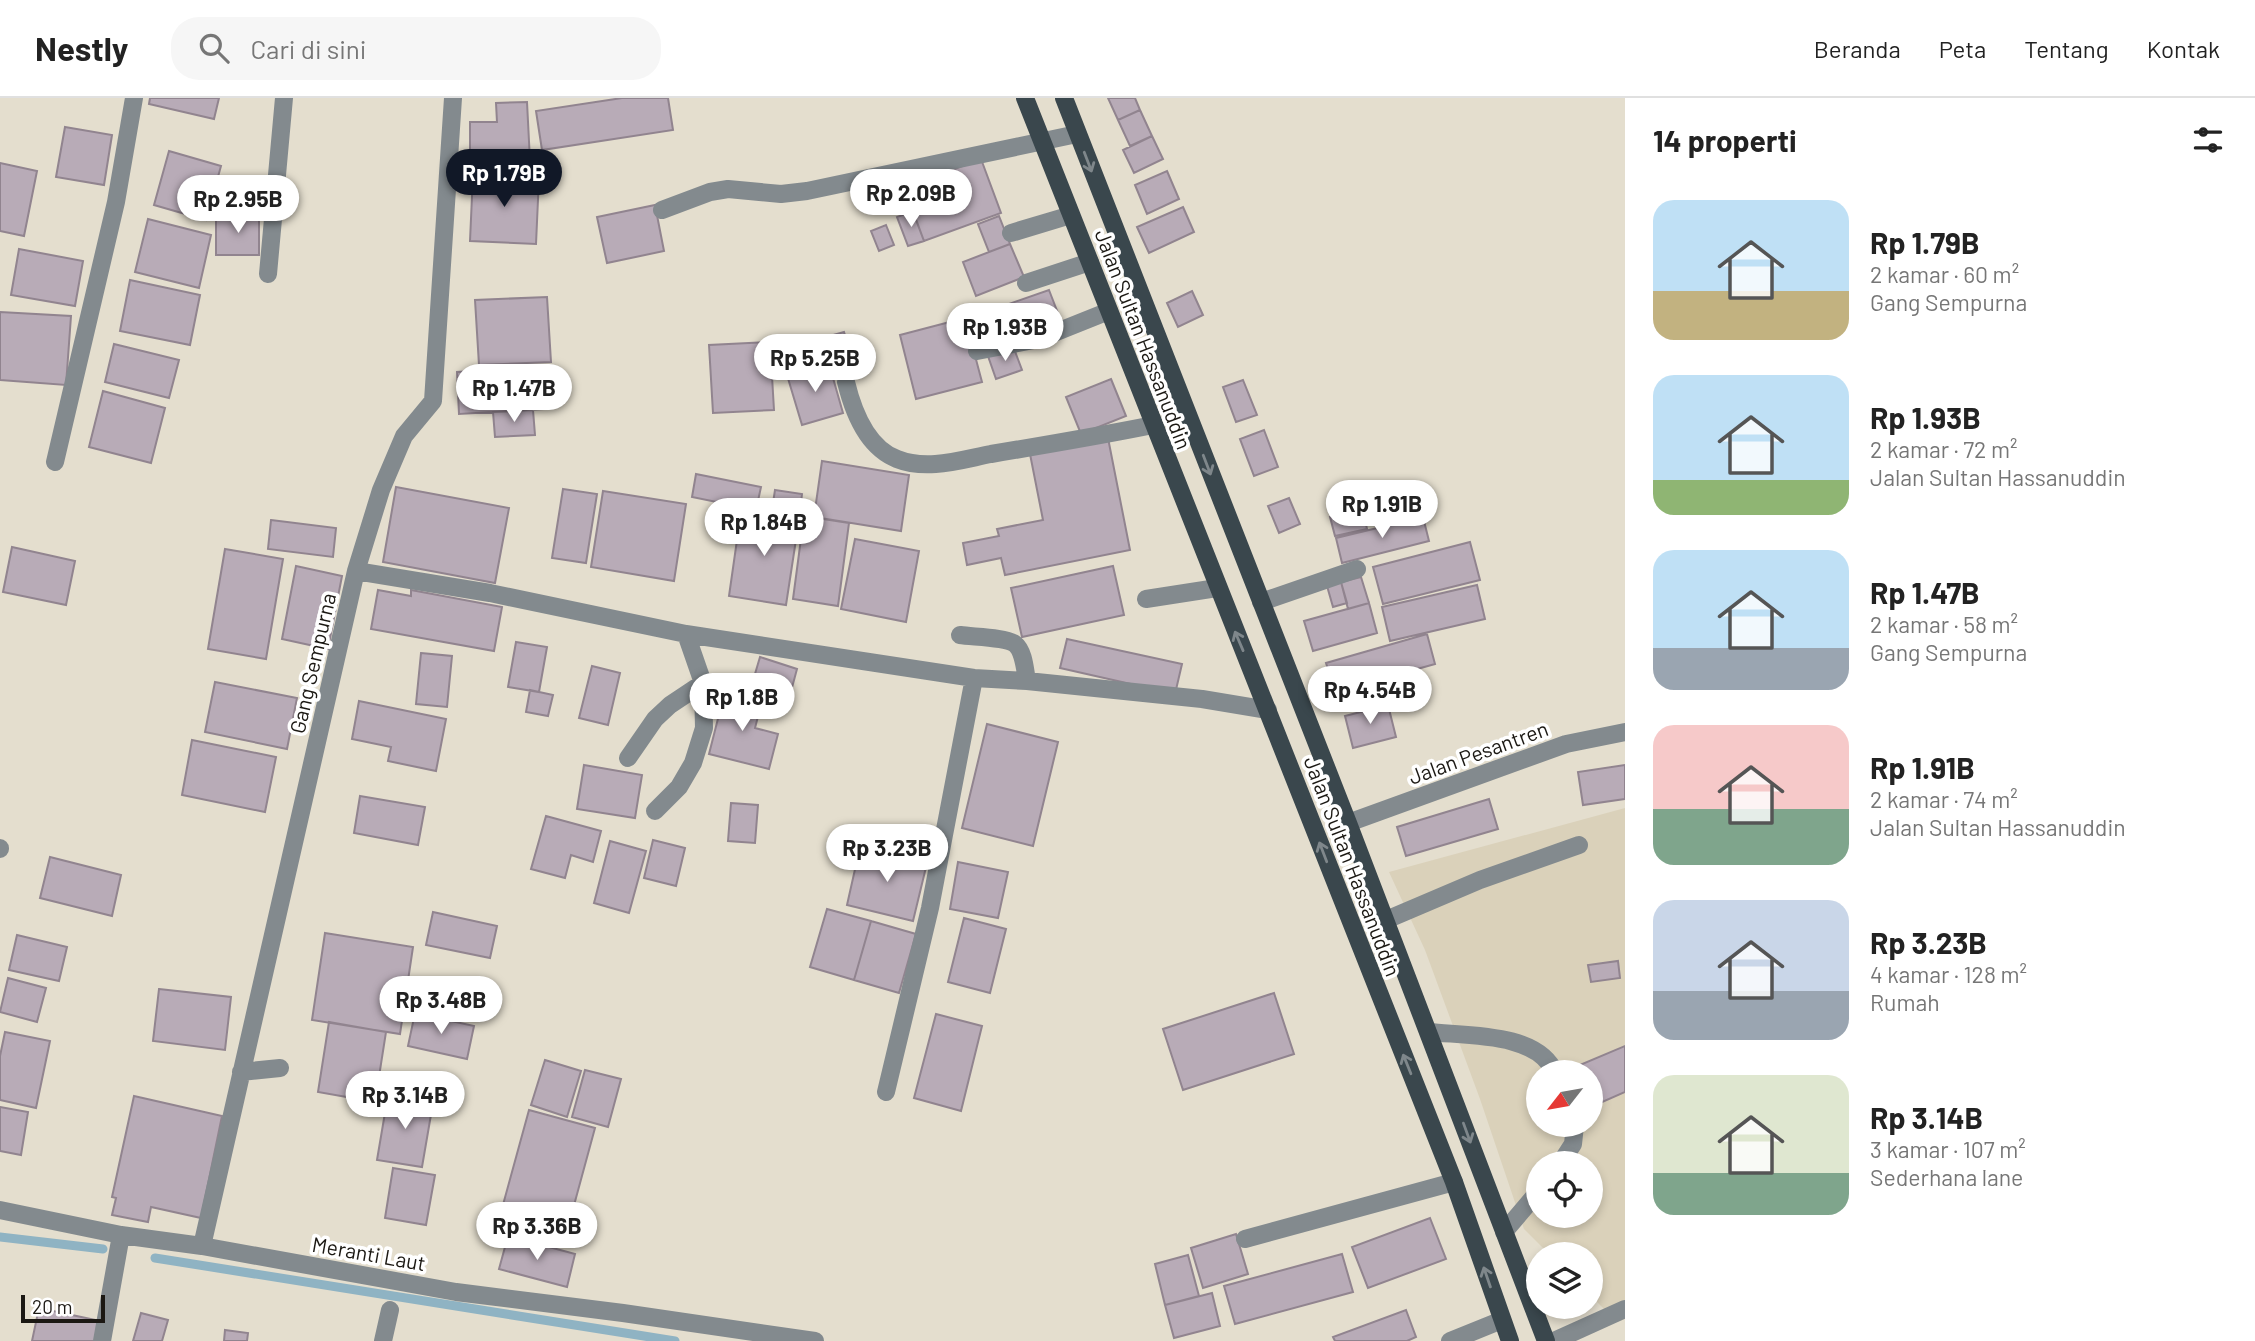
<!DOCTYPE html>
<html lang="id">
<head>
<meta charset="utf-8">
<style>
  :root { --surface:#fff; --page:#f6f6f6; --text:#222; --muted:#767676; --line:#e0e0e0; --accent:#111827 }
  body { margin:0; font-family:Barlow,sans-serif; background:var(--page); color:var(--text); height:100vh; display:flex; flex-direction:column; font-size:26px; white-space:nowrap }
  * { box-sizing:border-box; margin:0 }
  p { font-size:23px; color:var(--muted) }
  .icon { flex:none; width:38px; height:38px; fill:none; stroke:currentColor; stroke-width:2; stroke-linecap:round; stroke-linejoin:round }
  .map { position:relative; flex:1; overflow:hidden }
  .details { display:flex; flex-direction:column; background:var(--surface); width:630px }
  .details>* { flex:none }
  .needle { width:46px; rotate:239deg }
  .buttons { position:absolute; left:1526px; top:962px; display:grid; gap:14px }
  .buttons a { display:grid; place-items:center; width:77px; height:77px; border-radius:50%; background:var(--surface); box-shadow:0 4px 10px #0003; font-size:35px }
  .scale { position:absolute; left:21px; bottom:18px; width:84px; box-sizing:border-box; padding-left:7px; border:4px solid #1b1813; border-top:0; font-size:19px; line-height:24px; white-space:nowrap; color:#1b1813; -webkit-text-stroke:5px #fff; paint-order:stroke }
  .price { position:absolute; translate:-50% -60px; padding:0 16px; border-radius:24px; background:#fff; color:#222; font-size:23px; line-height:46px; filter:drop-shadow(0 2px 4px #0008) }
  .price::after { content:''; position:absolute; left:50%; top:42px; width:21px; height:16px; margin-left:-10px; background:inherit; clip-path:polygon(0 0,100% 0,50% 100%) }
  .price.on { background:var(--accent); color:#fff }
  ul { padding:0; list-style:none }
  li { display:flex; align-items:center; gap:21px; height:175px; padding:0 28px }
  li span { display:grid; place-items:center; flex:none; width:196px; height:140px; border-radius:21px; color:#555 }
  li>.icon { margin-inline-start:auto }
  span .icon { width:84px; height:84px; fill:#fffc; stroke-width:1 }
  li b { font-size:30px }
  h2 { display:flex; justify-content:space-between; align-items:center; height:84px; padding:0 28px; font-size:30px }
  header { display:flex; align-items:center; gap:42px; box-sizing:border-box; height:98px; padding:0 35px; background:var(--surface); border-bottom:2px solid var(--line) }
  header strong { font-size:33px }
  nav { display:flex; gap:38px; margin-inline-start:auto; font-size:24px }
  .search { width:490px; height:63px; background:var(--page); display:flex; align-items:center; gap:18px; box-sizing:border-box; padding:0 24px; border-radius:28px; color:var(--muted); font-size:26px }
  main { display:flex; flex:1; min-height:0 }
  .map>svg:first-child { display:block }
  .built { fill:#dad1ba; fill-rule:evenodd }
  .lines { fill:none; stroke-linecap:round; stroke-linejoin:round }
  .stream { stroke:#8fb3c3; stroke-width:9 }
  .building { fill:#b8abb7; stroke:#91848f; stroke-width:2 }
  .minor { stroke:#838a8e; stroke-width:18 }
  .major { stroke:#3a474d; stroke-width:18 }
  .oneway { stroke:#7f878b }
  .labels { text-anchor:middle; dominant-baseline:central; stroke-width:7; stroke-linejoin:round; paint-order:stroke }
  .street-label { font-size:21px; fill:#1b1813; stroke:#fff }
</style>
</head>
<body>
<header>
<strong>Nestly</strong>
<div class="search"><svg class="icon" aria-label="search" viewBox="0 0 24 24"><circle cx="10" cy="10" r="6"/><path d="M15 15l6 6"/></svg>Cari di sini</div>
<nav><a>Beranda</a><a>Peta</a><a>Tentang</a><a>Kontak</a></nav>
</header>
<main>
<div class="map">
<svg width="1625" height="1243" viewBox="0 0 1625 1243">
  <rect width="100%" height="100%" fill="#e4dece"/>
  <!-- built -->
  <path class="built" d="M1625,710V1221L1617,1224L1591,1198V1157H1550L1524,1131L1480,1001L1425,852L1389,774ZM1538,975H1591V1027H1538ZM1538,1066H1591V1118H1538Z"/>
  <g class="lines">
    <!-- stream -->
    <path class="stream" d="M0,1139L103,1151
      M155,1160L675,1243"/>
  </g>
  <!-- building -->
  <path class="building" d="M150,0H219L214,21L149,6Z
    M622,0H668L673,32L542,52L536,13Z
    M1108,0H1135L1140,12L1118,22Z
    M527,4L530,63L470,65V24H497L496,5Z
    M1140,12L1152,38L1130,48L1118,22Z
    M65,29L112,37L104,87L56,79Z
    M1152,38L1163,61L1134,75L1123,52Z
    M169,53L221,68L206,122L154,107Z
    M981,61L1001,115L924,143L904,90Z
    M0,65L37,73L24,138L0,133Z
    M1167,73L1179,101L1147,116L1135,87Z
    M473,76L539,79L536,146L470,143Z
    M655,107L664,153L607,165L597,119Z
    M1183,109L1194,134L1149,155L1137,129Z
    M913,113L924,143L908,148L897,119Z
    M216,116H259V157H216Z
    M999,118L1010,146L989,154L978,126Z
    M148,121L211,137L199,190L135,174Z
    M886,127L894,147L879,153L871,133Z
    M1010,146L1024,179L976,198L963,164Z
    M19,151L83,163L75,208L11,197Z
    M130,182L200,197L190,247L120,233Z
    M1049,192L1059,218L1016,234L1006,207Z
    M1192,193L1203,217L1178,229L1167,205Z
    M547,199L551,264L479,267L475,202Z
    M0,214L71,218L66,287L0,282Z
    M965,220L982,284L916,301L900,237Z
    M844,234L852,259L787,277L780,252Z
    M770,244L774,312L713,315L709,247Z
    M114,246L179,262L169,300L105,284Z
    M1013,248L1022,272L996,281L988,258Z
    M829,266L843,315L802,327L787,277Z
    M541,269L543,311L459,316L457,274Z
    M1111,281L1126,318L1081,336L1066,299Z
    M1243,282L1257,317L1236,324L1223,289Z
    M103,293L165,310L151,365L89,349Z
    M533,312L535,337L495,339L493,314Z
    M1264,332L1278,369L1254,378L1240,341Z
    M1108,340L1130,452L1005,477L1001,460L967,467L963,445L999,438L997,431L1043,422L1030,356Z
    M822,363L909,377L901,433L814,419Z
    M696,376L761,389L756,412L692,399Z
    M396,389L509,410L495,485L383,464Z
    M563,391L597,396L586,465L552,460Z
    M775,392L802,396L799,422L771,418Z
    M603,393L686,406L674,483L591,469Z
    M1289,400L1300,426L1279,435L1268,408Z
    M1363,412L1367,431L1335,438L1330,419Z
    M741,414L799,422L786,507L729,498Z
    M804,418L849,425L838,508L793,501Z
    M1423,419L1429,443L1342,465L1336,440Z
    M271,422L336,430L333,459L268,451Z
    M855,441L919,453L906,524L841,511Z
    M1470,444L1480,482L1383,506L1373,469Z
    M12,449L75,463L66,507L3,494Z
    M225,451L283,461L266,561L208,551Z
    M296,468L342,478L328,551L282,541Z
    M1113,468L1124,517L1022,539L1011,490Z
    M1361,479L1369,505L1348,511L1341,484Z
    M1341,484L1347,505L1333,509L1327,488Z
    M1477,487L1485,521L1390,543L1382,509Z
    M378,492L411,498V492L502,509L494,553L371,531Z
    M1369,505L1377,535L1313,553L1304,523Z
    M1427,536L1435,566L1335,594L1326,565Z
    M1067,541L1182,566L1175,596L1060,570Z
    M516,544L547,549L539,594L508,589Z
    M421,555L452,558L447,609L416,606Z
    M760,559L797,571L790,597L752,586Z
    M592,568L620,575L608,627L579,620Z
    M215,584L297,600L287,651L205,634Z
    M530,592L553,597L548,618L526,614Z
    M725,593L762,603L755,630L778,636L769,671L709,656Z
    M359,603L446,621L436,673L388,663L391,649L352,641Z
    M1388,607L1396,639L1353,650L1345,618Z
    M987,626L1058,644L1033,748L962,730Z
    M192,642L276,659L265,714L182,697Z
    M584,667L642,677L635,720L577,711Z
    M1625,667V701L1583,707L1578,674Z
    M360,698L425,709L418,747L354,735Z
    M1489,701L1498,731L1406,758L1397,729Z
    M731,705L758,707L755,745L728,743Z
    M546,718L601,733L593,764L571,757L565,780L531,771Z
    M653,742L685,750L676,788L644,780Z
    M610,743L646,753L629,815L594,805Z
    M860,749L927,765L913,823L847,807Z
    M50,759L121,777L112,818L40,800Z
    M958,764L1008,774L998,820L950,811Z
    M827,811L871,823L854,882L810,869Z
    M433,814L497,828L490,860L426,847Z
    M964,820L1006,831L990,895L948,884Z
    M871,823L916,836L899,895L854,882Z
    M325,835L413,849L400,936L312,922Z
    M17,837L67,849L59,883L9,872Z
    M1618,863L1620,880L1591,884L1588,867Z
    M8,880L46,890L37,924L0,914Z
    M159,891L231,899L225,952L153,943Z
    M1274,895L1294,956L1183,992L1163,931Z
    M415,915L474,928L467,961L408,948Z
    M936,916L982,928L961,1013L914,1000Z
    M329,924L386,934L375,1004L318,994Z
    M5,934L50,943L36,1010L0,1002V958Z
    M1625,948V994L1591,1009V975H1561Z
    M545,962L581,973L567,1019L531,1007Z
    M585,972L621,981L608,1029L572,1019Z
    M388,997L433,1005L422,1069L377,1062Z
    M134,998L222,1018L201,1120L151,1109L148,1124L112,1117L116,1100L112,1099Z
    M0,1009L28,1014L21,1057L0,1053Z
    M529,1012L595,1030L564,1144L498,1125Z
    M393,1070L435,1077L426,1127L385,1120Z
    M1430,1120L1446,1161L1368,1190L1352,1149Z
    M1236,1136L1248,1176L1203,1190L1191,1150Z
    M508,1138L575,1156L567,1189L499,1171Z
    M1342,1156L1353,1194L1235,1226L1224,1188Z
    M1188,1157L1199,1198L1165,1207L1155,1166Z
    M1212,1195L1220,1228L1174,1240L1165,1207Z
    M39,1210L105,1224L101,1243H32Z
    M1406,1212L1416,1239L1407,1243H1335L1333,1239Z
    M141,1215L168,1222L162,1243H133Z
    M225,1232L248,1235L247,1243H224Z"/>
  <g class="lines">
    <!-- minor -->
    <path class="minor" d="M662,112L710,94L728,91L781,96L807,93L1077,36
      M1011,135L1071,117
      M268,176L284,0
      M1026,185L1090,164
      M977,253L1039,241L1109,213
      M846,284C853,313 866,349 897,361C927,373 960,362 991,356C1045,347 1099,338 1153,327
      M55,364L116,104L134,0
      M356,473L490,495L686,536L974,580L1027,583L1202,601L1268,612
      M1146,501L1217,490
      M1261,504L1357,471
      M960,537C972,539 1006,539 1015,546C1024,553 1025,572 1027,583
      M628,660L655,621L670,607L703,585
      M655,713L679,689L693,665L704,630L703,585L686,536
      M1348,725L1566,646L1625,634
      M0,751V750
      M1386,822L1480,782L1579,747
      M1429,934C1466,938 1538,934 1555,975
      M241,974L280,970
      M886,994L930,810L974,580
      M1560,1066L1573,1046L1575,1027
      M0,1112L121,1137L202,1148L456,1194L623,1215L815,1243
      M1504,1134L1538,1094
      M1245,1141L1454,1084
      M202,1148L356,473L381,392L404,338L433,303L453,0
      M102,1243L121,1137
      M383,1243L390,1212
      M1450,1243L1502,1222
      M1554,1243L1625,1211"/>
    <!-- major -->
    <path class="major" d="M1025,0L1454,1084L1510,1243
      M1064,0L1348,725L1546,1243"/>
  </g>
  <!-- one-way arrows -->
  <defs><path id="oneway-shaft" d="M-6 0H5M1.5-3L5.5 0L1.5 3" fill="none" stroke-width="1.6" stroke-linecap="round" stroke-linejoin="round" transform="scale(1.75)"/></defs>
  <g class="oneway">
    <use href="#oneway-shaft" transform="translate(1088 64) rotate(69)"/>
    <use href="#oneway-shaft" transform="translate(1207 367) rotate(69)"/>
    <use href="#oneway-shaft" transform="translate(1239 543) rotate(-113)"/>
    <use href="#oneway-shaft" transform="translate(1323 754) rotate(-111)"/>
    <use href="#oneway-shaft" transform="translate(1407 966) rotate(-112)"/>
    <use href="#oneway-shaft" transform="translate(1467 1035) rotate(70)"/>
    <use href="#oneway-shaft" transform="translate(1487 1179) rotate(-109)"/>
  </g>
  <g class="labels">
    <!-- street labels -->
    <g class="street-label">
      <text transform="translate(1144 241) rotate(69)">Jalan Sultan Hassanuddin</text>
      <text transform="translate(312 565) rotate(-77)">Gang Sempurna</text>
      <text transform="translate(1478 654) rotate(-20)">Jalan Pesantren</text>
      <text transform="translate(1353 768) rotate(69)">Jalan Sultan Hassanuddin</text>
      <text transform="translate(369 1155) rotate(10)">Meranti Laut</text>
    </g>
  </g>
</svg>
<div class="buttons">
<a><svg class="needle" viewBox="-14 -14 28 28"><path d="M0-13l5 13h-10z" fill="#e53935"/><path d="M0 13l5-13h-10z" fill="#767676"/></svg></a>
<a><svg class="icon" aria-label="locate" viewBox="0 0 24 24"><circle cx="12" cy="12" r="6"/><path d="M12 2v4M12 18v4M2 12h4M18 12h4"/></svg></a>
<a><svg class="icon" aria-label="layers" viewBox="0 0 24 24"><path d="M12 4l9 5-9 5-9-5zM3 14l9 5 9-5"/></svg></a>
</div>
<div class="scale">20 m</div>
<b class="price on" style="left:504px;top:111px">Rp 1.79B</b>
<b class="price" style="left:911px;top:131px">Rp 2.09B</b>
<b class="price" style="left:238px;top:137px">Rp 2.95B</b>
<b class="price" style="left:1005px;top:265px">Rp 1.93B</b>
<b class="price" style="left:815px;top:296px">Rp 5.25B</b>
<b class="price" style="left:514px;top:326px">Rp 1.47B</b>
<b class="price" style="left:1382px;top:442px">Rp 1.91B</b>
<b class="price" style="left:764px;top:460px">Rp 1.84B</b>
<b class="price" style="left:1370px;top:628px">Rp 4.54B</b>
<b class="price" style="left:742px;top:635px">Rp 1.8B</b>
<b class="price" style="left:887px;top:786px">Rp 3.23B</b>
<b class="price" style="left:441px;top:938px">Rp 3.48B</b>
<b class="price" style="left:405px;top:1033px">Rp 3.14B</b>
<b class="price" style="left:537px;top:1164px">Rp 3.36B</b>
</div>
<section class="details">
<h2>14 properti<svg class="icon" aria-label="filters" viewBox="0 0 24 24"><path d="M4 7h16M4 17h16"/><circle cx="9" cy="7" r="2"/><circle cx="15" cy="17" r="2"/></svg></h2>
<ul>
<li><span style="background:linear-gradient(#bfe0f5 65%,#c2b280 0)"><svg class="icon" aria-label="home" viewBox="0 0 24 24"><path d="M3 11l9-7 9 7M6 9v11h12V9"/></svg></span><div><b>Rp 1.79B</b><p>2 kamar · 60 m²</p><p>Gang Sempurna</p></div></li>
<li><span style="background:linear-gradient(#bfe0f5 75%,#8fb573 0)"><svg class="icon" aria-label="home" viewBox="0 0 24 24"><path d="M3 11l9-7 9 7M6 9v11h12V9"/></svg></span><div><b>Rp 1.93B</b><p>2 kamar · 72 m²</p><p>Jalan Sultan Hassanuddin</p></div></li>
<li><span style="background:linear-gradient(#bfe0f5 70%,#9aa5b1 0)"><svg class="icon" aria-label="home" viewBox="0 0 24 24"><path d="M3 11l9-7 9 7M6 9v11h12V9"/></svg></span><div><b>Rp 1.47B</b><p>2 kamar · 58 m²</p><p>Gang Sempurna</p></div></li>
<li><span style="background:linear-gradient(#f6c9c9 60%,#7fa58c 0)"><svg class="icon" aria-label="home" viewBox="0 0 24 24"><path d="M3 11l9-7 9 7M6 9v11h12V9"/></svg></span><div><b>Rp 1.91B</b><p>2 kamar · 74 m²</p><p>Jalan Sultan Hassanuddin</p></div></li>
<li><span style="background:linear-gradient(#c9d6e8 65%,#9aa5b1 0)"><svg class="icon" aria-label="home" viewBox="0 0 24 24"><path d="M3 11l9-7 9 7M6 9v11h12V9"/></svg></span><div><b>Rp 3.23B</b><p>4 kamar · 128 m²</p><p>Rumah</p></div></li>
<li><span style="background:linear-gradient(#dfe7d0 70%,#7fa58c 0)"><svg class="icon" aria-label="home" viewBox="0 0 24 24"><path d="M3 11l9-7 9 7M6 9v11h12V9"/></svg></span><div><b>Rp 3.14B</b><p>3 kamar · 107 m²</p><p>Sederhana lane</p></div></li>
</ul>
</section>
</main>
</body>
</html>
